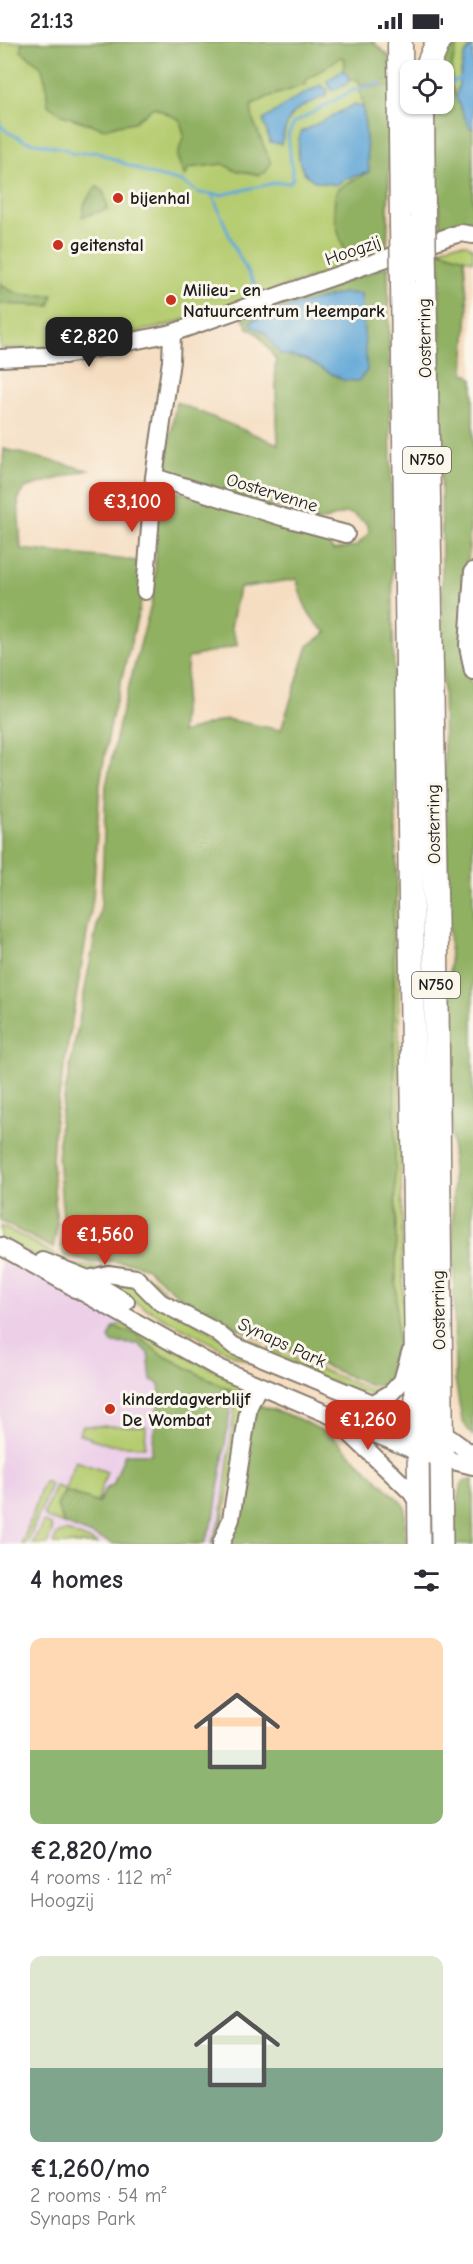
<!DOCTYPE html>
<html lang="en">
<head>
<meta charset="utf-8">
<style>
  :root { --surface:#fff; --page:#f2f2f3; --text:#2b2b33; --muted:#7c7c81; --accent:#c8321e }
  body { margin:0; font-family:"Comic Neue",sans-serif; background:var(--page); color:var(--text); height:100vh; display:flex; flex-direction:column; font-size:22px; white-space:nowrap }
  * { box-sizing:border-box; margin:0 }
  p { font-size:20px; color:var(--muted) }
  .icon { flex:none; width:33px; height:33px; fill:none; stroke:currentColor; stroke-width:2; stroke-linecap:round; stroke-linejoin:round }
  .map { position:relative; height:1502px; overflow:hidden }
  .drawer { display:flex; flex-direction:column; background:var(--surface); flex:1 }
  .drawer>* { flex:none }
  .fabs { position:absolute; left:400px; top:18px; display:grid; gap:12px }
  .fabs a { display:grid; place-items:center; width:54px; height:54px; border-radius:12px; background:var(--surface); box-shadow:0 2px 4px #0004; font-size:30px }
  .price { position:absolute; translate:-50% -51px; padding:0 14px; border-radius:12px; background:var(--accent); color:#fff; font-size:20px; line-height:39px; filter:drop-shadow(0 2px 3px #0008) }
  .price::after { content:''; position:absolute; left:50%; top:36px; width:18px; height:14px; margin-left:-9px; background:inherit; clip-path:polygon(0 0,100% 0,50% 100%) }
  .price.active { background:#222; color:#fff }
  ul { padding:0; list-style:none }
  li { display:grid; align-content:center; gap:12px; height:318px; padding:0 30px }
  li span { display:grid; place-items:center; height:186px; border-radius:12px; color:#555 }
  li>.icon { margin-inline-start:auto }
  span .icon { width:108px; height:108px; fill:#fffc; stroke-width:1 }
  li b { font-size:26px }
  h2 { display:flex; justify-content:space-between; align-items:center; height:72px; padding:0 30px; font-size:26px }
  .status { display:flex; justify-content:space-between; align-items:center; height:42px; padding:0 30px; background:var(--surface); direction:ltr }
  .status svg { height:16px; fill:currentColor }
  .map>svg:first-child { display:block }
  .built { fill:#edd0e8 }
  .green { fill:#b5cc70; stroke:#687446; stroke-width:1.5 }
  .forest { fill:#90b062; stroke:#56663f; stroke-width:1.5; fill-rule:evenodd }
  .water { fill:#62a7d7; stroke:#3f627a; stroke-width:1.5 }
  .lines { fill:none; stroke-linecap:round; stroke-linejoin:round }
  .stream { stroke:#62a7d7; stroke-width:3 }
  .minor-casing { stroke:#887c6e; stroke-width:20 }
  .major-casing { stroke:#887c6e; stroke-width:24 }
  .highway-casing { stroke:#887c6e; stroke-width:27 }
  .minor { stroke:#fff; stroke-width:16 }
  .major { stroke:#fff; stroke-width:21 }
  .highway { stroke:#fff; stroke-width:24 }
  .highway-bridge-casing { stroke:#887c6e; stroke-width:27; stroke-linecap:butt }
  .highway-bridge { stroke:#fff; stroke-width:24 }
  .poi-dot { fill:#c8321e; stroke:#fbf7ec; stroke-width:2 }
  .labels { text-anchor:middle; dominant-baseline:central; stroke-width:6; stroke-linejoin:round; paint-order:stroke }
  .shield { fill:#fbf7ec; stroke:#5f5e5a; stroke-width:1.5 }
  .shield-label { font-size:16px; font-weight:bold; fill:#1c1c1c }
  .poi-label { font-size:18px; font-weight:bold; fill:#1c1c1c; stroke:#fbf7ec; text-anchor:start }
  .street-label { font-size:18px; fill:#1c1c1c; stroke:#fbf7ec }
</style>
</head>
<body>
<div class="status"><b>21:13</b><svg viewBox="0 0 49 12"><path d="M0 12V9h3v3zM5 12V6h3v6zM10 12V3h3v9zM15 12V0h3v12zM26 1h20v11H26zM47 4h2v5h-2z"/></svg></div>
<div class="map">
<svg width="473" height="1502" viewBox="0 0 473 1502">
  <rect width="100%" height="100%" fill="#fbf7ec"/>
  <filter id="ink" filterUnits="userSpaceOnUse"><feTurbulence type="fractalNoise" baseFrequency=".0167" numOctaves="2"/><feDisplacementMap in="SourceGraphic" scale="12" xChannelSelector="R" yChannelSelector="G"/><feConvolveMatrix kernelMatrix="1 2 1 2 8 2 1 2 1" color-interpolation-filters="sRGB"/></filter>
  <filter id="wash" filterUnits="userSpaceOnUse"><feTurbulence type="fractalNoise" baseFrequency=".008" numOctaves="4" result="noise"/><feDisplacementMap in="SourceGraphic" scale="24" xChannelSelector="R" yChannelSelector="G"/><feGaussianBlur stdDeviation="1.35" result="paint"/><feColorMatrix in="noise" values="0 0 0 0 0 0 0 0 0 0 0 0 0 0 0 0 0 1.4 0 .05"/><feComposite in="paint" operator="in"/></filter>
  <g filter="url(#wash)">
    <rect width="100%" height="100%" fill="#f5ddc1"/>
    <!-- built -->
    <path class="built" d="M0,1210L247,1345L242,1383L218,1502H0Z"/>
    <!-- green -->
    <path class="green" d="M0,0H374L392,25L387,211L165,284L97,298L50,305L0,307Z
      M458,0H473L464,14L456,56C448,36 452,20 458,0Z
      M454,202H467L473,207V219L439,208Z
      M397,855L404,1323L391,1345L386,1344L397,1325L393,866Z
      M0,1184C23,1194 45,1206 65,1220V1225L0,1198Z
      M72,1223L97,1226L123,1225L135,1228L155,1238L172,1257L262,1303L263,1306L260,1313L171,1262L153,1243L92,1232Z
      M127,1242L134,1244L259,1318L257,1323L237,1315L121,1253L114,1243Z
      M123,1281L247,1345L246,1350L232,1355L233,1350L158,1311L136,1292L114,1285Z
      M269,1306L368,1347H382L372,1354L266,1315Z
      M245,1357L242,1383L218,1502H211L221,1477L235,1365L239,1359Z
      M82,1384H146L145,1405L110,1403L79,1392Z
      M76,1419L107,1430L97,1461L65,1449L57,1464L64,1482L46,1476L44,1471L55,1444L65,1447Z
      M44,1439L51,1442L27,1502H22Z
      M43,1480L51,1483L52,1490L47,1502H32Z
      M65,1489L69,1490L99,1502H53L57,1492Z"/>
    <!-- forest -->
    <path class="forest" d="M24,0H373L388,13L392,38L360,44L358,38H349L348,33L343,28L345,17L341,15L305,39V43L268,55L251,64L253,78L271,121L266,130L259,133L234,128L223,122L189,126L185,135L177,115L184,93L180,78L154,65L134,80L118,83L105,87L62,73L48,63L46,41L41,24L21,9V3Z
      M446,0H458L452,21L450,43L470,86L473,87V177L440,191V166L435,155L433,62H444V28H432Z
      M383,43H391L387,211L348,219C340,195 329,172 337,147L369,130L363,65L360,48Z
      M97,144L104,151L108,167L82,175L85,160Z
      M439,208L464,216L468,267L464,330L473,337V441L463,598L464,617L473,645V1394L462,1379L455,1337L450,913L444,734Z
      M388,224L397,855L393,867L397,1325L386,1344L369,1343L239,1287L180,1255L147,1226L132,1221L110,1219L93,1221L64,1214L62,1205L63,1177L58,1112L60,1078L101,863L106,744L121,673L151,563L155,532L158,456L164,450L176,449L322,492L333,508L356,504L369,491L368,483L353,472L345,471L319,480L173,435L166,425L176,360L278,402L275,324L277,319L258,292L248,286L243,276ZM344,251L361,252L320,324L305,317L280,312L265,291L272,272L281,267ZM297,537C300,556 310,580 327,590L308,604L281,688L226,677L181,691L188,616L238,603L231,585L239,546Z
      M0,241C17,256 31,253 53,253L50,264L0,262Z
      M4,407L88,428L25,446L18,458L21,507L137,519L144,530L142,557L111,679L100,741L93,857L54,1083L52,1120L57,1184L53,1206L0,1179V453Z
      M114,1285L136,1292L159,1311L233,1350L214,1476L204,1502H114L64,1482L57,1464L65,1449L98,1461L106,1447L113,1443L125,1412H151L160,1350L159,1341L151,1338L148,1311L139,1302L112,1301L109,1296Z
      M254,1362C281,1369 311,1381 334,1396L402,1461L405,1466L406,1502H226Z
      M473,1437V1502H455V1477L462,1440Z"/>
    <!-- water -->
    <path class="water" d="M473,3V87L470,86L456,56L464,14Z
      M343,28L348,33L349,38L347,42L332,49L327,39Z
      M321,43L328,48L326,54C295,67 289,68 281,102L270,100L263,78L296,56Z
      M355,62L363,65L369,130L345,137L336,143C329,141 319,141 313,138C296,129 296,104 301,90Z
      M344,251L361,252L367,329L358,339L343,338L305,317L280,312L265,291L252,284L251,279L281,267Z"/>
    <g class="lines">
      <!-- stream -->
      <path class="stream" d="M444,43L463,36
        M0,82L7,90L26,99L66,107L73,112L96,110L150,132L182,140L199,151L221,153L279,140L289,141L293,137L288,93L294,81L351,49L381,41
        M212,152L235,207L259,250
        M269,268L272,272"/>
    </g>
  </g>
  <g filter="url(#ink)">
    <g class="lines">
      <defs>
        <path id="minor" d="M0,316L65,313L172,291L450,194L461,191L473,193
          M154,435L282,475L346,492
          M473,529L468,604L473,629
          M145,549L154,435L171,319L172,291
          M0,1204L218,1326L418,1410L473,1424
          M43,1219L88,1237L126,1260
          M75,1247L88,1237L108,1232L136,1236L160,1260L215,1289L234,1304L440,1389L473,1413
          M372,1362L391,1351L402,1339L410,1311
          M341,1383L411,1450L418,1461
          M221,1502L231,1477L249,1364L259,1343"/>
        <path id="major" d="M418,1401L419,1502
          M441,1416L442,1502"/>
        <path id="highway" d="M400,3L402,183
          M426,28L438,0
          M422,62L423,174
          M424,231L436,907L441,1416
          M403,240L418,1401"/>
      </defs>
      <!-- minor casing -->
      <use href="#minor" class="minor-casing"/>
      <!-- major casing -->
      <use href="#major" class="major-casing"/>
      <!-- highway casing -->
      <use href="#highway" class="highway-casing"/>
      <!-- minor -->
      <use href="#minor" class="minor"/>
      <!-- major -->
      <use href="#major" class="major"/>
      <!-- highway -->
      <use href="#highway" class="highway"/>
      <defs>
        <path id="highway-bridge" d="M423,174L424,231
          M402,183L403,240"/>
      </defs>
      <!-- highway-bridge casing -->
      <use href="#highway-bridge" class="highway-bridge-casing"/>
      <!-- highway-bridge -->
      <use href="#highway-bridge" class="highway-bridge"/>
    </g>
  </g>
  <!-- markers -->
  <g class="poi-dot">
    <circle cx="118" cy="156" r="6"/>
    <circle cx="58" cy="203" r="6"/>
    <circle cx="171" cy="258" r="6"/>
    <circle cx="110" cy="1367" r="6"/>
  </g>
  <g class="labels">
    <!-- shield labels -->
    <g class="shield">
      <rect x="403" y="405" width="48" height="26" rx="4.5"/>
      <rect x="412" y="930" width="48" height="26" rx="4.5"/>
    </g>
    <g class="shield-label">
      <text x="427" y="418">N750</text>
      <text x="436" y="943">N750</text>
    </g>
    <!-- poi labels -->
    <g class="poi-label">
      <text x="130" y="156">bijenhal</text>
      <text x="70" y="203">geitenstal</text>
      <text x="183" y="248">Milieu- en<tspan x="183" dy="21">Natuurcentrum Heempark</tspan></text>
      <text x="122" y="1357">kinderdagverblijf<tspan x="122" dy="21">De Wombat</tspan></text>
    </g>
    <!-- street labels -->
    <g class="street-label">
      <text transform="translate(353 209) rotate(-19)">Hoogzij</text>
      <text transform="translate(425 296) rotate(-91)">Oosterring</text>
      <text transform="translate(272 451) rotate(17)">Oostervenne</text>
      <text transform="translate(434 782) rotate(-91)">Oosterring</text>
      <text transform="translate(439 1268) rotate(-91)">Oosterring</text>
      <text transform="translate(282 1301) rotate(25)">Synaps Park</text>
    </g>
  </g>
</svg>
<div class="fabs">
<a><svg class="icon" aria-label="locate" viewBox="0 0 24 24"><circle cx="12" cy="12" r="6"/><path d="M12 2v4M12 18v4M2 12h4M18 12h4"/></svg></a>
</div>
<b class="price active" style="left:89px;top:326px">€2,820</b>
<b class="price" style="left:132px;top:491px">€3,100</b>
<b class="price" style="left:105px;top:1224px">€1,560</b>
<b class="price" style="left:368px;top:1409px">€1,260</b>
</div>
<section class="drawer">
<h2>4 homes<svg class="icon" aria-label="filters" viewBox="0 0 24 24"><path d="M4 7h16M4 17h16"/><circle cx="9" cy="7" r="2"/><circle cx="15" cy="17" r="2"/></svg></h2>
<ul>
<li><span style="background:linear-gradient(#ffd9b3 60%,#8fb573 0)"><svg class="icon" aria-label="home" viewBox="0 0 24 24"><path d="M3 11l9-7 9 7M6 9v11h12V9"/></svg></span><div><b>€2,820/mo</b><p>4 rooms · 112 m²</p><p>Hoogzij</p></div></li>
<li><span style="background:linear-gradient(#dfe7d0 60%,#7fa58c 0)"><svg class="icon" aria-label="home" viewBox="0 0 24 24"><path d="M3 11l9-7 9 7M6 9v11h12V9"/></svg></span><div><b>€1,260/mo</b><p>2 rooms · 54 m²</p><p>Synaps Park</p></div></li>
</ul>
</section>
</body>
</html>
